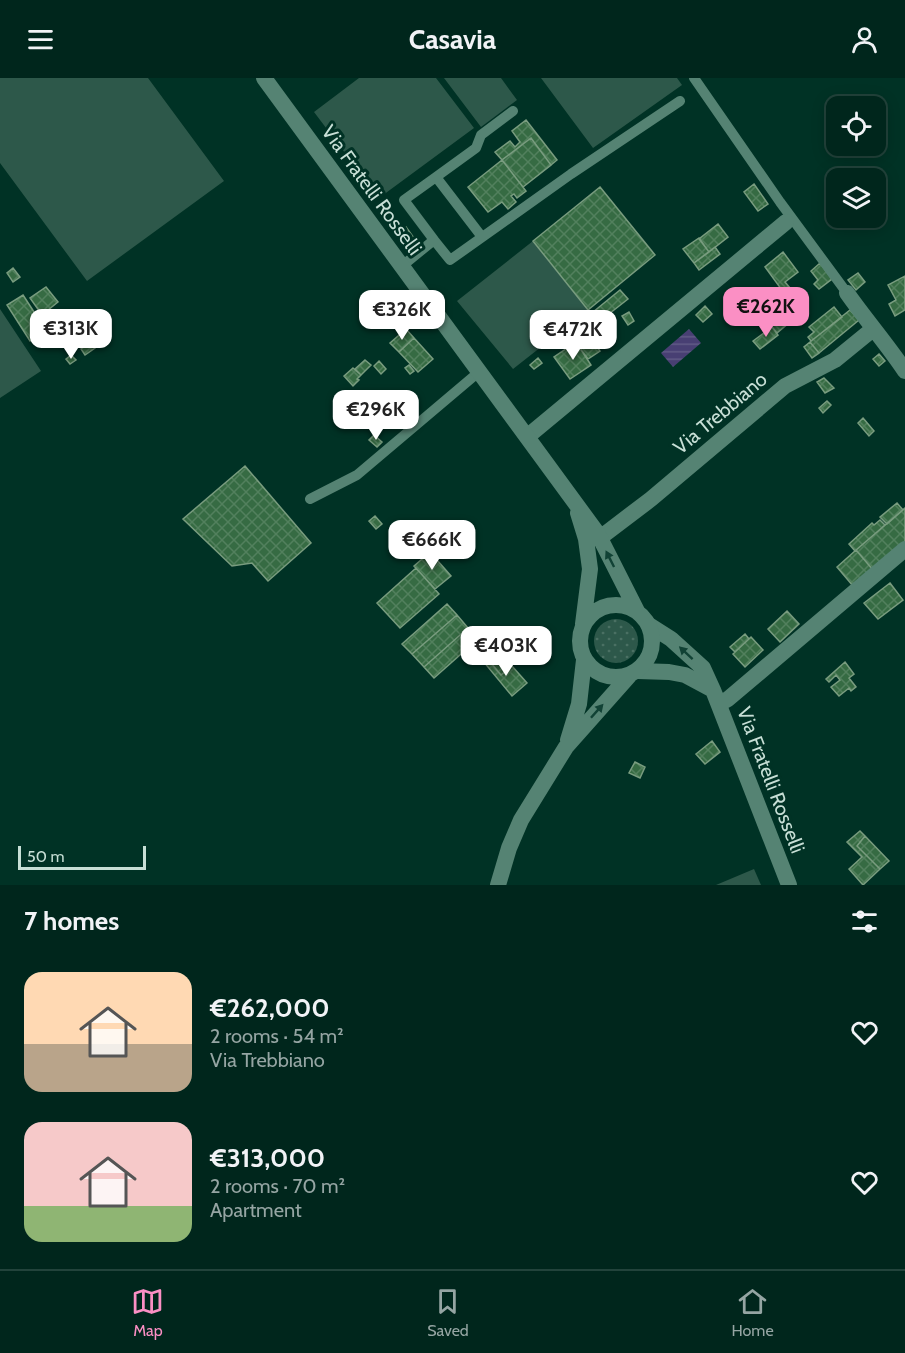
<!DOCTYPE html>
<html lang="en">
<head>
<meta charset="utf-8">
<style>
  :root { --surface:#00261c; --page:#0a2e25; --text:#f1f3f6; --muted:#95a5a3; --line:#22433b; --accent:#fb8fc4 }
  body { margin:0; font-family:Cabin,sans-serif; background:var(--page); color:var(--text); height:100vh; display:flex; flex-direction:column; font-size:22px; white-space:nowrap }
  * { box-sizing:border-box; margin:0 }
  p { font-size:20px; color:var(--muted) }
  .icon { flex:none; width:33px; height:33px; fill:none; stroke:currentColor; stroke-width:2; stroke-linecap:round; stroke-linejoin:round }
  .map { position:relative; height:807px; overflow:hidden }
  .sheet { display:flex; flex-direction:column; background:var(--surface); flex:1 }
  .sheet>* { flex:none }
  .tools { position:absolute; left:826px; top:18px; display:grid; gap:12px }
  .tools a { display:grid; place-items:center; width:60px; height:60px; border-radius:12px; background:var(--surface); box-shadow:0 3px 15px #0003,0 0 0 2px var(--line); font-size:30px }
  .scale { position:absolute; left:18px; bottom:15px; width:128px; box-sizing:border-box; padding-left:6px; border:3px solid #c7dfd6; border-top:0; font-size:16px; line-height:21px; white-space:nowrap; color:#c7dfd6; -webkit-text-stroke:4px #003225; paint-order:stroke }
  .price { position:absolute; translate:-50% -51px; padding:0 14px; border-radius:12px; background:#fff; color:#222; font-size:20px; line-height:39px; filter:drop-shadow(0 2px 3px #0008) }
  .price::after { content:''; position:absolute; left:50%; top:36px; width:18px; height:14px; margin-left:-9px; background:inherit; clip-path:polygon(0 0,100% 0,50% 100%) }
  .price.active { background:var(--accent); color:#111 }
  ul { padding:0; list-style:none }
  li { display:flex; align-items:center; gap:18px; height:150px; padding:0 24px }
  li span { display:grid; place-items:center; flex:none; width:168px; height:120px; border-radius:18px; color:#555 }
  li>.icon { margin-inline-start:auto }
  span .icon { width:72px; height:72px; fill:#fffc; stroke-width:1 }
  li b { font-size:26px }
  h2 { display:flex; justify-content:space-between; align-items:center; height:72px; padding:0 24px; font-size:26px }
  header { display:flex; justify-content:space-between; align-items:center; height:78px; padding:0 24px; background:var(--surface); font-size:27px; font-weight:700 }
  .dock { display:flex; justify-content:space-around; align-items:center; height:84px; border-top:2px solid var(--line); background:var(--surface); font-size:16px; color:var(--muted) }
  .dock a { display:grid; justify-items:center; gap:3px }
  .dock .active { color:var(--accent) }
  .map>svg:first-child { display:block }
  .grass { fill:url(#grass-dots) }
  .park { fill:#2d584a }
  .water { fill:url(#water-rules) }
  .building { fill:url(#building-cross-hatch); stroke:#799c7f; stroke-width:1.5 }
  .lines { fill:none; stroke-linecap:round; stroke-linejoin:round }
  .service { stroke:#558373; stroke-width:10 }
  .minor { stroke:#558373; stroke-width:16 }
  .tertiary { stroke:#558373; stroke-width:16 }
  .oneway { fill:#114235 }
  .labels { text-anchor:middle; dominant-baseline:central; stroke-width:6; stroke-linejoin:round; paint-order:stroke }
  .street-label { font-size:20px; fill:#c7dfd6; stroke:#003225 }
</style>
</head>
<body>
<header><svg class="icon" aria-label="menu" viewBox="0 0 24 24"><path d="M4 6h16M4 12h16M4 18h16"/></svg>Casavia<svg class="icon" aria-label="person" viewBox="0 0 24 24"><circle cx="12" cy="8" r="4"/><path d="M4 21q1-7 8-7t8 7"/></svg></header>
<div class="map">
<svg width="905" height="807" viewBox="0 0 905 807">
  <defs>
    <pattern id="grass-dots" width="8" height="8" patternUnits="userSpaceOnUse" patternTransform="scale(1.5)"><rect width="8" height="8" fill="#2d584a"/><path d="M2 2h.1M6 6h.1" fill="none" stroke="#4a7063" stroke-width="1.8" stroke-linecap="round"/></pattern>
    <pattern id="water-rules" width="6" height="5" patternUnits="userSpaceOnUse" patternTransform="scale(1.5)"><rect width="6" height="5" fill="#483f73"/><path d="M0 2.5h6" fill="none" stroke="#615a86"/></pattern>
    <pattern id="building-cross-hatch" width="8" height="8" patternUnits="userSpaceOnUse" patternTransform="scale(1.5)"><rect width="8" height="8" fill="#366b43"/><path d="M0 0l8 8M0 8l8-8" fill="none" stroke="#52805d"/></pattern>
  </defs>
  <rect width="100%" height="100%" fill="#003225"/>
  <!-- grass -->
  <path class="grass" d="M594 563a22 22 0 1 1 44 0a22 22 0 1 1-44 0Z"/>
  <!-- park -->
  <path class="park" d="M0,0H148L224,103L87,203L0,85Z
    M359,0H436L474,50L379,120L314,34Z
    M444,0H501L517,22L481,49Z
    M541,0H677L682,7L593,70Z
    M533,163L588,232L513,291L457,223Z
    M0,231L41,293L0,320Z
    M754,791L761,807H716Z"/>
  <!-- water -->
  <path class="water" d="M689,251L701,265L673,289L661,275Z"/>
  <!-- building -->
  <path class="building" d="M526,42L557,82L551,87L531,60L502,82L495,74L510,63L515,69L520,64L512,53Z
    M531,60L551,87L523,109L502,82Z
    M502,82L526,113L517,120L514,116L511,118L516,124L508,131L502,124L488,134L468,109Z
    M754,106L768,126L758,133L744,114Z
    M600,109L655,177L588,232L533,163Z
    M718,146L728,159L709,174L699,161Z
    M406,149L419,167L412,172L399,155Z
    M699,160L709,174L694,185L683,171Z
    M715,169L720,176L699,192L694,185Z
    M783,174L798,194L785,204L790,210L784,215L765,189Z
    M820,185L832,201L819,211L814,206L818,202L811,193Z
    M13,190L20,199L13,204L7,195Z
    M858,195L865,204L856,212L848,202Z
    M905,198V232L895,238L889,226L896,222L888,207Z
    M46,209L58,224L42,237L30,220Z
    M620,212L628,221L600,243L593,234Z
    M23,217L49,257L44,260L41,256L30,263L7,227Z
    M705,228L712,236L703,244L696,237Z
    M834,229L842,239L811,263L808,259L814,254L809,249Z
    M787,231L795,240L777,255L769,245Z
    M850,232L859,242L819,275L810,264Z
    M413,233L418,238L412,243L408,238Z
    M629,234L634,243L628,247L622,238Z
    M589,238L593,244L573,261L568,255Z
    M64,246L69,253L61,259L56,252Z
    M772,249L778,257L760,271L753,263Z
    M406,251L414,260L399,274L390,265Z
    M584,251L600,273L588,281L573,261Z
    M414,260L433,281L418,294L399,274Z
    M91,264L95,270L85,277L81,271Z
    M576,264L591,287L570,301L554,279Z
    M810,264L819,275L812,280L804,269Z
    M879,276L885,283L879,288L873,281Z
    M71,277L76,282L70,286L66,281Z
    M538,280L542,285L534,291L530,287Z
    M365,282L371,287L361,297L355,291Z
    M379,283L386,291L381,296L374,288Z
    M409,287L414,293L410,296L405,290Z
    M353,290L361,297L357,301L359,302L353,308L344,298Z
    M824,300L834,310L825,315L817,304Z
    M827,323L831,327L823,335L819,330Z
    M863,340L874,353L869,358L858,345Z
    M374,357L382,364L377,369L369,362Z
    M245,388L311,465L268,503L252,485L232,488L183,441Z
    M897,425L903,432L887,446L880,439Z
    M905,430V464L873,492L856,472Z
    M375,438L382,446L376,451L369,443Z
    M880,442L885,447L855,473L849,466L872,445L874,447Z
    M856,472L873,492L853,508L837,489Z
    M430,474L451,498L435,511L414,488Z
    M416,490L439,516L400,550L377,525Z
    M890,505L903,522L878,541L864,525Z
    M447,526L457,537L412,576L402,566Z
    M787,533L799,546L780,564L768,551Z
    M457,537L468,550L424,589L412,576Z
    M468,550L478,561L434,600L424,589Z
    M745,556L749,561L735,574L730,569Z
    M751,559L763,572L745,589L733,576Z
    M493,565L512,588L501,597L482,574Z
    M482,574L501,597L512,588L527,605L512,618L478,577Z
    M845,584L854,596L849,600L856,609L851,613L849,610L839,618L831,609L840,602L836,597L829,604L826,601Z
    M712,663L720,674L705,686L696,676Z
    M635,684L645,689L640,700L629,695Z
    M860,753L865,758L857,768L880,791L863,807L849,791L862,779L847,764Z
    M865,758L889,783L880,791L857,768Z"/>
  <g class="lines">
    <!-- service -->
    <path class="service" d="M694,0L780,124L847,215
      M436,99L476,70L481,57L513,33
      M434,162L404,122L436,99L482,159
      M402,188L434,162L450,182L571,96L680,23
      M310,421L357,397L480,293"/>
    <!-- minor -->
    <path class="minor" d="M847,215C866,242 887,266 905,293
      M528,358L786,144
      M598,456H605L651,421L785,308L835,282L873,251
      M649,547L671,561L703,590L713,612L789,807
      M638,593L669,594L685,597L713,612
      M719,626L728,621L905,471"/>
    <!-- tertiary -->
    <path class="tertiary" d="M264,0L598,456L637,533
      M578,435L586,461L590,491L583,546
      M580 563a36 36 0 1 1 72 0a36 36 0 1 1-72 0Z
      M568,662L579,626L584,582
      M498,807L509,770L521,742L566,669L629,598"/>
  </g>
  <!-- one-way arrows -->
  <defs><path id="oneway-solid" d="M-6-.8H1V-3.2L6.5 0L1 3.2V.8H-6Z" transform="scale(1.5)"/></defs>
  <g class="oneway">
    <use href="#oneway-solid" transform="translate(610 481) rotate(-117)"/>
    <use href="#oneway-solid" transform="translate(686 575) rotate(-137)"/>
    <use href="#oneway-solid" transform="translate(597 633) rotate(-48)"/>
  </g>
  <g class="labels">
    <!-- street labels -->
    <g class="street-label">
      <text transform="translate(372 112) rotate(54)">Via Fratelli Rosselli</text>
      <text transform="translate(720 335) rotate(-40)">Via Trebbiano</text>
      <text transform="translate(771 702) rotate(69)">Via Fratelli Rosselli</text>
    </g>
  </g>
</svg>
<div class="tools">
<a><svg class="icon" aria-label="locate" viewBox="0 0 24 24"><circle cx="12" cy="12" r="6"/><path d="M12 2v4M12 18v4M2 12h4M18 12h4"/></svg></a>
<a><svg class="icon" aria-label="layers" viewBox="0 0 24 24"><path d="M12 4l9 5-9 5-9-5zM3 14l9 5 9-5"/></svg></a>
</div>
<div class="scale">50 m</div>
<b class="price active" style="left:766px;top:260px">€262K</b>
<b class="price" style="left:402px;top:263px">€326K</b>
<b class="price" style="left:71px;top:282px">€313K</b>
<b class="price" style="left:573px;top:283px">€472K</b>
<b class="price" style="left:376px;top:363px">€296K</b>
<b class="price" style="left:432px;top:493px">€666K</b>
<b class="price" style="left:506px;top:599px">€403K</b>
</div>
<section class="sheet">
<h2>7 homes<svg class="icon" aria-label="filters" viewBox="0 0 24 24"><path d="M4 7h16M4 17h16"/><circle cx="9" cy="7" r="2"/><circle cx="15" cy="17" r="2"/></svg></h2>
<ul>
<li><span style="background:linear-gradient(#ffd9b3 60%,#b9a48a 0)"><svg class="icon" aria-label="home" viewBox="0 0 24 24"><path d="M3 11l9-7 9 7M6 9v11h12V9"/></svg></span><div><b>€262,000</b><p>2 rooms · 54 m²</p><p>Via Trebbiano</p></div><svg class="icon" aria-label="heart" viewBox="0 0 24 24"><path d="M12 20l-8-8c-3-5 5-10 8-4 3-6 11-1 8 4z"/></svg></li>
<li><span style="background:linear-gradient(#f6c9c9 70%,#8fb573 0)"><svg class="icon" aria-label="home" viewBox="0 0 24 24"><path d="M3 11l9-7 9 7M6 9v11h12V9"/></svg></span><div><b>€313,000</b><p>2 rooms · 70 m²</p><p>Apartment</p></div><svg class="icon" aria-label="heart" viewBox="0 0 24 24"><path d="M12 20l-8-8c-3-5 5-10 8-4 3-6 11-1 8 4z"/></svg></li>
</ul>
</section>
<nav class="dock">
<a class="active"><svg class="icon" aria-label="map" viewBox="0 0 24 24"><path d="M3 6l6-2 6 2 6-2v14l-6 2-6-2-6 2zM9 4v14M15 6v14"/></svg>Map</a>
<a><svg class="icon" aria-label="saved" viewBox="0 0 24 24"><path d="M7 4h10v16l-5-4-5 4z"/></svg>Saved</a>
<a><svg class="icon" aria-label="home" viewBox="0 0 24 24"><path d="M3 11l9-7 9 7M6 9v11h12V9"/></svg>Home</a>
</nav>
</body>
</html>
